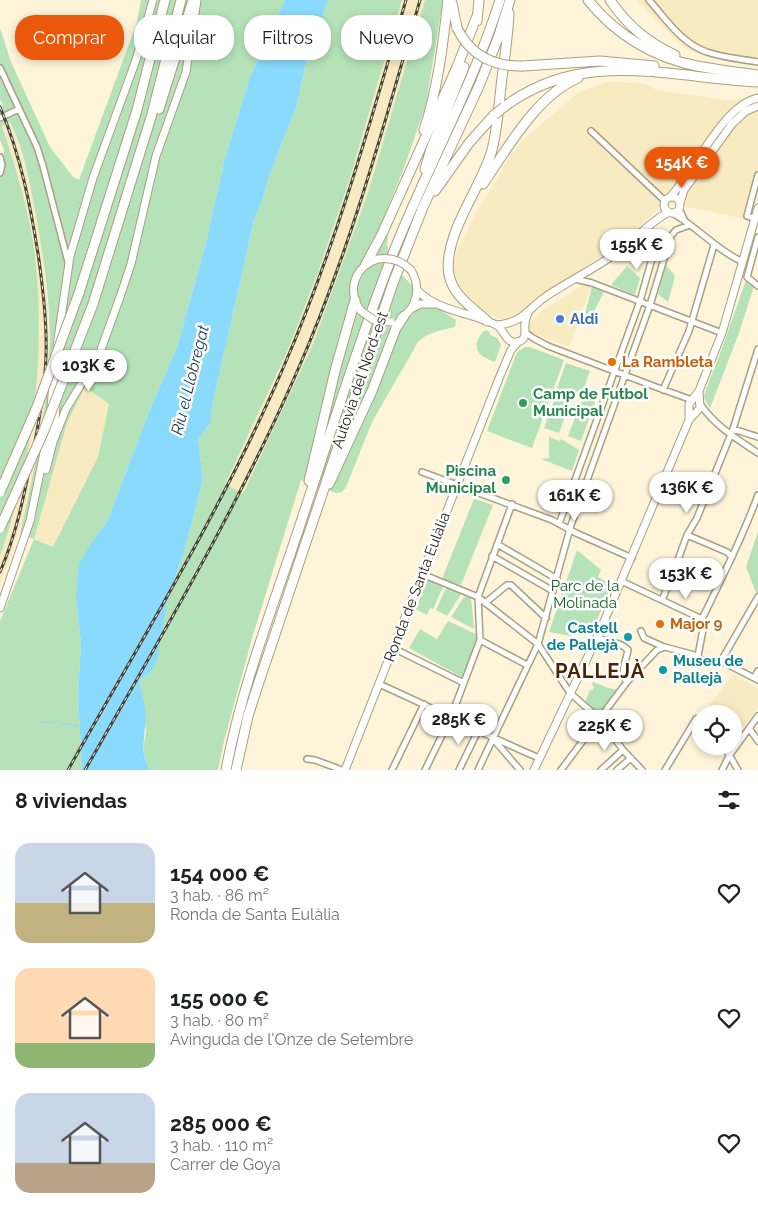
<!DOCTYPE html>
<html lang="es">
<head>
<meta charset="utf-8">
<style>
  :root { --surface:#fff; --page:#f6f6f6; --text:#202124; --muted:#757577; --accent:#ea580c }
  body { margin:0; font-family:Raleway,sans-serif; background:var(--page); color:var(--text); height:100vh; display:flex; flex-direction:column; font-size:19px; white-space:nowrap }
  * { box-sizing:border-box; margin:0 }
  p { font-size:16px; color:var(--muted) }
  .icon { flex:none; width:28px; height:28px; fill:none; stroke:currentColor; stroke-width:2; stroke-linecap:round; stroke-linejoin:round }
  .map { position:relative; height:770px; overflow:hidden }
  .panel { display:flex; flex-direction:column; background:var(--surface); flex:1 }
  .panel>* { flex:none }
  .guide { position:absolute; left:15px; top:15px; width:500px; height:45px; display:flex; gap:10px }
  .tools { position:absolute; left:692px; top:705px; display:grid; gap:10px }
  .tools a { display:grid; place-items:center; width:50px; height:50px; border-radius:50%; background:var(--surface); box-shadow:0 2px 8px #0003; font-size:25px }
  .price { position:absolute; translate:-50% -42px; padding:0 11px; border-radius:18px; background:#fff; color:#222; font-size:16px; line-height:32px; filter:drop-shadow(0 1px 2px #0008) }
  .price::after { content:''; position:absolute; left:50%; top:30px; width:15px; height:11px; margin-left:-8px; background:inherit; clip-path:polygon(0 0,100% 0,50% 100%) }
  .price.on { background:var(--accent); color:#fff }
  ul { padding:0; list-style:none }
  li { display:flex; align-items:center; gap:15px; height:125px; padding:0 15px }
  li span { display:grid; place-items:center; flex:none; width:140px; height:100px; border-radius:15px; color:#555 }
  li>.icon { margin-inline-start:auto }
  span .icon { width:60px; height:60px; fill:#fffc; stroke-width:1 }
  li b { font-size:21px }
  h2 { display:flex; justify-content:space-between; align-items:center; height:60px; padding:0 15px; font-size:21px }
  .chip { padding:0 18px; border-radius:20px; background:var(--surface); box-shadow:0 2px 8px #0003; font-size:18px; line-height:45px }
  .chip.on { background:var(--accent); color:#fff }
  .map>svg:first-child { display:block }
  .built { fill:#f8ebc2 }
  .green { fill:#b5e2b8; fill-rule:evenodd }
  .water { fill:#89dafc }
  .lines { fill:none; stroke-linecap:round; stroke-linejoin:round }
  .stream { stroke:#89dafc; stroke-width:1 }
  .minor-casing { stroke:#aa9f80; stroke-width:8 }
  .secondary-casing { stroke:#aa9f80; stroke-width:9 }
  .motorway-casing { stroke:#aa9f80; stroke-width:11 }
  .minor { stroke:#fff; stroke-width:5 }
  .secondary { stroke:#fff; stroke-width:7 }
  .motorway { stroke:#fff; stroke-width:9 }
  .rail-casing { stroke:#474234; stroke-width:3 }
  .rail { stroke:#fff; stroke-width:1; stroke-dasharray:4; stroke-linecap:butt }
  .secondary-bridge-casing { stroke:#aa9f80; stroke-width:9; stroke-linecap:butt }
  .motorway-bridge-casing { stroke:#aa9f80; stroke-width:11; stroke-linecap:butt }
  .secondary-bridge { stroke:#fff; stroke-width:7 }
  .motorway-bridge { stroke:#fff; stroke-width:9 }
  .shop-dot { fill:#3f7fe0; stroke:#fff; stroke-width:2 }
  .food-dot { fill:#e8710a; stroke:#fff; stroke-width:2 }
  .leisure-dot { fill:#2e9e5b; stroke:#fff; stroke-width:2 }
  .culture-dot { fill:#0f9aa8; stroke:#fff; stroke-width:2 }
  .labels { text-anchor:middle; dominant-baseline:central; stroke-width:5; stroke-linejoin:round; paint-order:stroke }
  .shop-label { font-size:15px; font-weight:bold; fill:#366cbe; stroke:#fff; text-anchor:start }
  .food-label { font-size:15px; font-weight:bold; fill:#c56008; stroke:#fff; text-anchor:start }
  .street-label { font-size:15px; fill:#231f13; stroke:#fff }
  .leisure-label { font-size:15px; font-weight:bold; fill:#27864d; stroke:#fff; text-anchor:start }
  .park-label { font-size:15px; fill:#126325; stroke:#fff }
  .culture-label { font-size:15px; font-weight:bold; fill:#0d838f; stroke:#fff; text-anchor:end }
  .water-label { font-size:16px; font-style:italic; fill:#193e4c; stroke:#fff }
  .district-label { font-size:20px; font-weight:bold; letter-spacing:1px; fill:#4e2200; stroke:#fff }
</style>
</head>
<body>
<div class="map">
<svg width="758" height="770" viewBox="0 0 758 770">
  <rect width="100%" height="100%" fill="#fdf4d9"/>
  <!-- built -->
  <path class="built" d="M402,0H425L368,193L313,344L243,494L224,484L287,352L317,275L349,181Z
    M637,0H758V65L705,56L685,49Z
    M610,81L645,84L657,90L731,101L758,93V187L749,220L673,204L659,208L629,239L574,274L516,315L506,321L483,312L460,292L453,270L457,250L476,213L511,155L526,137L579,92Z
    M10,122L18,140L30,186L43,251L48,307L49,356L42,426L23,521L11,557L0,584V556L9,530L25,463L37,391L39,331L34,248L20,185L2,126Z
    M584,284L591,287L569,347L526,330L531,321L540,312Z
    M85,387L109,404L98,457L54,547L34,538L67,423Z
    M733,674L758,688V708L734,739V714H703Z"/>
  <!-- green -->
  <path class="green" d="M141,0H285L265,41L248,83L224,162L205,247L177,347L149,412L107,522L93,540L76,599L81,644L78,695L82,770H0V621L34,539L20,534C33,476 46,416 49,357C52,308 44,258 35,210C29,181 24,149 10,122L2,126C15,166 28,207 34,248C47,348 34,461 0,556V172L4,165V150L0,140V109L3,106L0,99V28L11,62L50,147L73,177L79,180L137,22ZM85,387L109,404L98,457L53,547L34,539L67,423Z
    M328,0H402L349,181L317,275L287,352L225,484L243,494L313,344L368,193L425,0H443L426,104L404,168L383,219L388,234L387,246L395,267L425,300L456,320L455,327C442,330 428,332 418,342L372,422L346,487L342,492L336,493L301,480L253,635L224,741L218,770H149L143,751L146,731L139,680L150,673L168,598L184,552L203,479L198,440L211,422V411L254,220L262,201L269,176L297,105L305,67Z
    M666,265L675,276L668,302L658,294Z
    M627,266L640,278L635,295L611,285Z
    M747,277L755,283L739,333L710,408L704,398L705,392L723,346Z
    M592,287L604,292L590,319L585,313Z
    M486,330L490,332V335L497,338L501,345L495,362C490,360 484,358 480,354C473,346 478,335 486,330Z
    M525,347H530L564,360L532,448L487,431L517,352Z
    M566,363L590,371L581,397L557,388Z
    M586,389L598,393L581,441L568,436Z
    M555,398L570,403L559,433L544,428Z
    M549,437L560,441L561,439L579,450L572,471L541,459L549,458Z
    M474,499L493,505L461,585L442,579Z
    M758,532V593L757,595L746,567Z
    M577,550L601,570L598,577L612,585L591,634L573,629L571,636L549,632Z
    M427,580L443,587L433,609L430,608L427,615L416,609Z
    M446,588L461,594L447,616L436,610Z
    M464,597H471L474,629L451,617Z
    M448,621L480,636L465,679L409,648L420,629L437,639Z
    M593,682L608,688L621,690L600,719L584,705L590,690H593L594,687L592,685Z"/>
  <!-- water -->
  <path class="water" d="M285,0H328L305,67L297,105L269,176L262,201L254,220L211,411V422L198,440L203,479L184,552L168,598L157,660L150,673L139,680L146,713L143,751L149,770H82L78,695L81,644L76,599L79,564L93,540L107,522L149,412L177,347L205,247L224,162L248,83L265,41Z"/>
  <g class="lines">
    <!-- stream -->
    <path class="stream" d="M42,722L54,723
      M60,723L79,726"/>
    <defs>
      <path id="minor" d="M649,0C666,19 682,44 707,52C724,58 741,59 758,62
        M0,68L37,147L43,166L68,262
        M0,118L19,109
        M591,131L665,201
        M0,157L2,165L0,173
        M679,209L684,219
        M672,213C698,227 716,250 743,262
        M756,219L747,216L758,175
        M758,237L747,277L758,286
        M575,279L592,283L722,333
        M526,333L533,338L548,346L656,387L692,400
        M663,390L689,331L714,245
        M701,405C715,426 737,439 758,453
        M733,429L758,437
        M422,472L552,520L576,533L632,558
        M663,482L705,497
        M559,524L640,301L653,255L646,234L647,228
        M687,535L727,552L732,557
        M497,544L557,579
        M492,556L553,591
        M422,574L478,597L538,644L570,693L602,721L623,750L642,770
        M621,581L702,619
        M662,600L672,576L687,535L697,518L733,429L758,349
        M485,603L507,585H511L546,618
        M641,631L644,638L664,647
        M597,638C607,641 621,642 628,650C626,662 619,672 627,682
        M480,640L527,665
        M393,648L464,683
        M698,656L704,624L702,619C722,578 742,538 758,495
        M698,656V660L721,661L758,680
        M721,661L758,597
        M754,678L758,671
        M379,684C433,708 485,735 539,758
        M749,728L758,741
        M495,741L520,770
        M724,746L738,770
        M307,759L315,760L342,770
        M392,770L424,704
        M425,770L451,717L480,640L478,597L512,504
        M459,770L478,731
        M478,770L538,644L571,525L650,305L671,236L676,230L690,225
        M561,770L627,682L657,650L665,647L698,656
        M601,770L623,750
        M617,770L631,758
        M665,770L696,719L701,724
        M722,770L729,756L758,716"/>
      <path id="secondary" d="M670,197C695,171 722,106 758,98
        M664 205a8 8 0 1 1 16 0a8 8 0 1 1-16 0Z
        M680,203L684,190L732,124L746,111L758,106
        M417,290C432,306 456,311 476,317C483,320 492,322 498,326C504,331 507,344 517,342C528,340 524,331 525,324C525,320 527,316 528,313
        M411,309L420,304H434
        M361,311C346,290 355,266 378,259
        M401,318C418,307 421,287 411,270
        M497,325C522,323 526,311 545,297C569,281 594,269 618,252C635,240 649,222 669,212
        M57,346L70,256L76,236L93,178L136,60L153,0
        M55,361C67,376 82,373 93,358
        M56,369L58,379L57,393
        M51,408L54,369
        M689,420V404L699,391L722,333L758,208
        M53,442L66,409L99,355L120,297L131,264L156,156L186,72L197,0
        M46,470L53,442L56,406
        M30,521L50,423
        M0,608L31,518
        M345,770L500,376L511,350L518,342
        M534,770L600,631L689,420L700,408L699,391"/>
      <path id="motorway" d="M588,0C615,34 654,58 697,66C717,70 738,72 758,75
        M610,0C626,24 648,43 675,55
        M452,3L457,28
        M477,21L479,0
        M523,66L600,61L654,66
        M504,107C583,47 670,78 758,82
        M159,109L193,0
        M424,130C438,88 443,44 448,0
        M425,169L431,149L464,67
        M483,184C507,149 537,95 578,78
        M435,191L469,143L494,115
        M366,264L382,234L457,67L477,16
        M79,293L137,110L165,0
        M93,304L152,114L181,0
        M487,321C471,306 454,297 449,275C442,236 482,187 492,150C498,126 499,102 502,78C505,56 508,35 509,13
        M309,481L335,371L355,300
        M329,484L372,391L396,328L404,316
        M226,770C241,689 271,612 297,534C329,438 359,340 396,246C429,164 473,85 500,0
        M236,770L248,716L258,685L393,283L423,207L479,86L498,38L510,0"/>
    </defs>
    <!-- minor casing -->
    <use href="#minor" class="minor-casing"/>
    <!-- secondary casing -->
    <use href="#secondary" class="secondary-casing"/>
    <!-- motorway casing -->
    <use href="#motorway" class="motorway-casing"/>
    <!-- minor -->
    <use href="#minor" class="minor"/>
    <!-- secondary -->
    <use href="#secondary" class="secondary"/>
    <!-- motorway -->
    <use href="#motorway" class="motorway"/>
    <defs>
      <path id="rail" d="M0,107C21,156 31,208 39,260C43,291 47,323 46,355C45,388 39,423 32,456C24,496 16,535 0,572
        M68,770C143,637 224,506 284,366C335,248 370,124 406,0
        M85,770C159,640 236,511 296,374C349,254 384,126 420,0"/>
    </defs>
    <!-- rail casing -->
    <use href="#rail" class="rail-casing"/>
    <!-- rail -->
    <use href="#rail" class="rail"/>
    <defs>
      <path id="secondary-bridge" d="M378,259C391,257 402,261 411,270
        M361,311L374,320L391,322"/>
      <path id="motorway-bridge" d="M457,28C470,55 494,67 523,66
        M494,115L504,107
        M0,492L37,407L79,293
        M0,528L43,433L93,304"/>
    </defs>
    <!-- secondary-bridge casing -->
    <use href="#secondary-bridge" class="secondary-bridge-casing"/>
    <!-- motorway-bridge casing -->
    <use href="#motorway-bridge" class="motorway-bridge-casing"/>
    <!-- secondary-bridge -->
    <use href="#secondary-bridge" class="secondary-bridge"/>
    <!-- motorway-bridge -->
    <use href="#motorway-bridge" class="motorway-bridge"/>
  </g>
  <!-- markers -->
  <circle class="shop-dot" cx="560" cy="319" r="5"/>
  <g class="food-dot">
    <circle cx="612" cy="362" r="5"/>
    <circle cx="660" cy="624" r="5"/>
  </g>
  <g class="leisure-dot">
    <circle cx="523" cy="403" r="5"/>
    <circle cx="506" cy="480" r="5"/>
  </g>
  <g class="culture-dot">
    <circle cx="628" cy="637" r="5"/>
    <circle cx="663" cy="670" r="5"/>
  </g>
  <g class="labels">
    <!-- shop labels -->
    <g class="shop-label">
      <text x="570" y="319">Aldi</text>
    </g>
    <!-- food labels -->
    <g class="food-label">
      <text x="622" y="362">La Rambleta</text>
      <text x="670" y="624">Major 9</text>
    </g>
    <!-- street labels -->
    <g class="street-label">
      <text transform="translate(360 380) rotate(-71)">Autovia del Nord-est</text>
      <text transform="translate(417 587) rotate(-69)">Ronda de Santa Eulàlia</text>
    </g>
    <!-- leisure labels -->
    <g class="leisure-label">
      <text x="533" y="394">Camp de Futbol<tspan x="533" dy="17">Municipal</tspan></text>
      <text x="496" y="471" text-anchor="end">Piscina<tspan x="496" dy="17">Municipal</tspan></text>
    </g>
    <!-- park labels -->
    <g class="park-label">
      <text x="585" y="586">Parc de la<tspan x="585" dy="17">Molinada</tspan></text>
    </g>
    <!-- culture labels -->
    <g class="culture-label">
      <text x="618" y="628">Castell<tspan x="618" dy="17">de Pallejà</tspan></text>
      <text x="673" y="661" text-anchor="start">Museu de<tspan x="673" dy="17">Pallejà</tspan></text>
    </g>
    <!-- water labels -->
    <g class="water-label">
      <text transform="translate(190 380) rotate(-76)">Riu el Llobregat</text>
    </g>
    <!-- district labels -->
    <g class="district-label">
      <text x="600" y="671">PALLEJÀ</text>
    </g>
  </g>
</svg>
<div class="tools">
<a><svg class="icon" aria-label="locate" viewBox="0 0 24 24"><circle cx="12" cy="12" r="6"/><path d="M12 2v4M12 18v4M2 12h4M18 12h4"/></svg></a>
</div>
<b class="price on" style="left:682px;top:189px">154K €</b>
<b class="price" style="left:637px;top:271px">155K €</b>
<b class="price" style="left:89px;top:392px">103K €</b>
<b class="price" style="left:687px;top:514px">136K €</b>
<b class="price" style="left:575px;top:522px">161K €</b>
<b class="price" style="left:686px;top:600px">153K €</b>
<b class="price" style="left:459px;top:746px">285K €</b>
<b class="price" style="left:605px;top:752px">225K €</b>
<div class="guide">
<a class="chip on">Comprar</a>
<a class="chip">Alquilar</a>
<a class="chip">Filtros</a>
<a class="chip">Nuevo</a>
</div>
</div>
<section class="panel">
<h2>8 viviendas<svg class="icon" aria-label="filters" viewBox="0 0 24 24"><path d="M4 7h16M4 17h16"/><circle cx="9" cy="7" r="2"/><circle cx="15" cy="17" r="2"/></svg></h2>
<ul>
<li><span style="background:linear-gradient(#c9d6e8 60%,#c2b280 0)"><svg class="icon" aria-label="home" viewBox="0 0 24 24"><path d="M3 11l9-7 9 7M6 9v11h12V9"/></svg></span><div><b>154 000 €</b><p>3 hab. · 86 m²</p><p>Ronda de Santa Eulàlia</p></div><svg class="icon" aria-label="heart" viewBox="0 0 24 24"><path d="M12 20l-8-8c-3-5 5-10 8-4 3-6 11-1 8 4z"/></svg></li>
<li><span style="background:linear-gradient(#ffd9b3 75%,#8fb573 0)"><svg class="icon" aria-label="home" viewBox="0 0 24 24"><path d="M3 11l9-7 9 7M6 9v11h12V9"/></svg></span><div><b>155 000 €</b><p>3 hab. · 80 m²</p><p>Avinguda de l'Onze de Setembre</p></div><svg class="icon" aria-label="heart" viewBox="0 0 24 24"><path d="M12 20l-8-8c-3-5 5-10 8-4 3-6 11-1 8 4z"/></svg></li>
<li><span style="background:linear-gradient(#c9d6e8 70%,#b9a48a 0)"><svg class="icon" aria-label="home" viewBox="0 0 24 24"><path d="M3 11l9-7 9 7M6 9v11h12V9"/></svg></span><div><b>285 000 €</b><p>3 hab. · 110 m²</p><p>Carrer de Goya</p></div><svg class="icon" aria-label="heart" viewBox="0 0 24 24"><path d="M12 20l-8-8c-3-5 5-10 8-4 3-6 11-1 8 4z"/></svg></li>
</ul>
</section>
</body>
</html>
